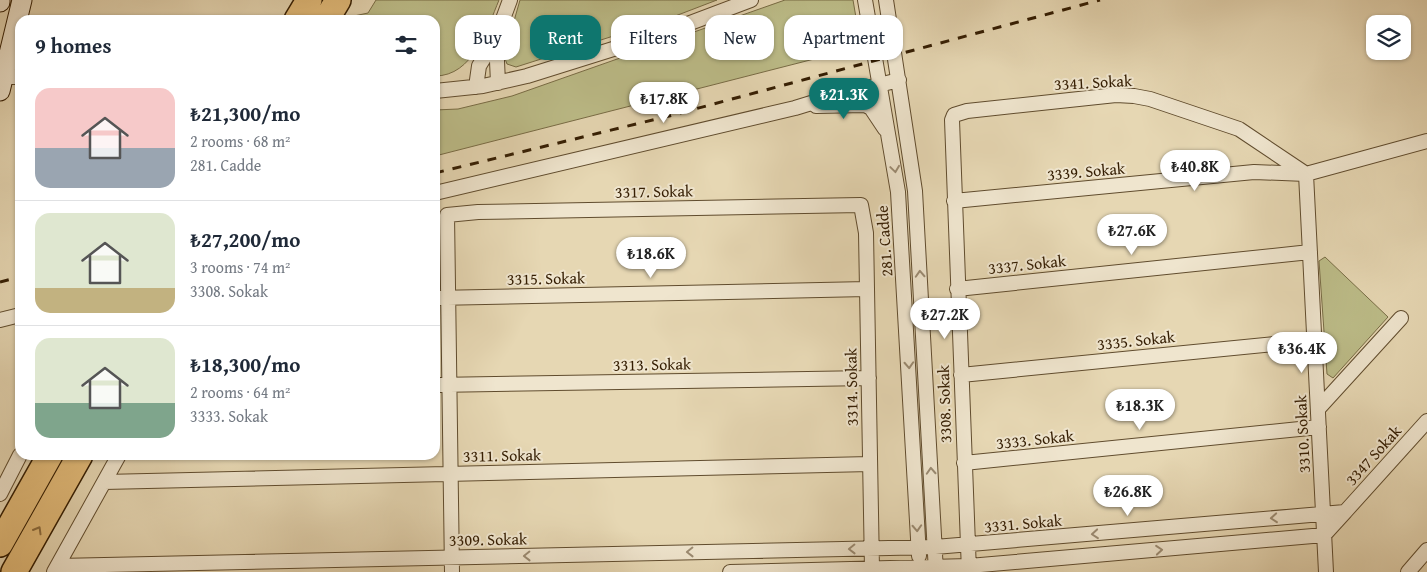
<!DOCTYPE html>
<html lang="en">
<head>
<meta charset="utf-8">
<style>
  :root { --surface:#fff; --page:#f2f2f3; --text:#1f2937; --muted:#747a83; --line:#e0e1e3; --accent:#0f766e }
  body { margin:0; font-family:"Gentium Book Plus",serif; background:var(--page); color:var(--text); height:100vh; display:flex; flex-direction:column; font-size:19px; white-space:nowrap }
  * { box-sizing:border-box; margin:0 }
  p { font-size:16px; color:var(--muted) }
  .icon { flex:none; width:28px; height:28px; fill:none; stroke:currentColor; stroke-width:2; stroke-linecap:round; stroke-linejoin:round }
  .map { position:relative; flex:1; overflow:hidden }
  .drawer { position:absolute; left:15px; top:15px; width:425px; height:445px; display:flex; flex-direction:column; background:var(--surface); border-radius:15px; box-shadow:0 1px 4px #0004 }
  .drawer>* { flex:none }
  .banner { position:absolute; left:455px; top:15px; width:475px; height:45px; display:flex; gap:10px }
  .tools { position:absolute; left:1366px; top:15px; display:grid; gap:10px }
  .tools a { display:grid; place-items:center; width:45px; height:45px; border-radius:10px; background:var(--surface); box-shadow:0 1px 4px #0004; font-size:25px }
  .price { position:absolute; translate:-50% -42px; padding:0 11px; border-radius:18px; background:#fff; color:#222; font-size:16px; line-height:32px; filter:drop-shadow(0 1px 2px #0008) }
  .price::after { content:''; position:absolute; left:50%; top:30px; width:15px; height:11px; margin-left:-8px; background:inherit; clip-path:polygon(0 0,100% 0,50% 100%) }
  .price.on { background:var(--accent); color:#fff }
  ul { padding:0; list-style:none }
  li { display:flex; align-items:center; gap:15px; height:125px; padding:0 20px }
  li+li { border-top:1px solid var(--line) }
  li span { display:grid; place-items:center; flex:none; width:140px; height:100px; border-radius:15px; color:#555 }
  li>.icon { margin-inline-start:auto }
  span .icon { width:60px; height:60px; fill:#fffc; stroke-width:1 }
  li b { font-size:21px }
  h2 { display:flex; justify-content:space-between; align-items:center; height:60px; padding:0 20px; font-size:21px }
  .chip { padding:0 18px; border-radius:15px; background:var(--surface); box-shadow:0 1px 4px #0004; font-size:18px; line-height:45px }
  .chip.on { background:var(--accent); color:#fff }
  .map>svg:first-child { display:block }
  .green { fill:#bcbc88; stroke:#786c45 }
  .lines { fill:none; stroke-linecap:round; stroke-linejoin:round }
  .street-casing { stroke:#604c2e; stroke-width:16 }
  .secondary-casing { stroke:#341d02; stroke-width:21 }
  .highway-casing { stroke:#341d02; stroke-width:28 }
  .street { stroke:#efe5ce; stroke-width:14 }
  .secondary { stroke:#efe5ce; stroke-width:19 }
  .highway { stroke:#e3bc7a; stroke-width:25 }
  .rail { stroke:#341d02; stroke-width:3; stroke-dasharray:9 9; stroke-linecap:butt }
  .oneway { stroke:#9b8b72 }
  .oneway2 { stroke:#8c6c3e }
  .labels { text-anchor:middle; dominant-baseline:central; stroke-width:4; stroke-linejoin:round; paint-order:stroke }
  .street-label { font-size:16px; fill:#341d02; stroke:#efe5ce }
</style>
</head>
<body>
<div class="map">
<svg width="1427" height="572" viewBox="0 0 1427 572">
  <rect width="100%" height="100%" fill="#e6d7b3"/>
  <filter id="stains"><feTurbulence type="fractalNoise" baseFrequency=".004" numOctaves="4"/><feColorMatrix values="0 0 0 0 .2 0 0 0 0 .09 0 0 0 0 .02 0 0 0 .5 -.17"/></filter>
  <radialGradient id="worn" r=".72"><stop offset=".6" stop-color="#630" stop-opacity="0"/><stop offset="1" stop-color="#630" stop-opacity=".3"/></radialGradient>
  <!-- green -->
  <path class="green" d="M376,0H499C487,29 473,76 435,76V20H352L354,16L368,13Z
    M520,0H717L670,18L516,67L507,64L504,56Z
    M785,0H853L861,47L435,156V110L458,109L512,96Z
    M1325,257L1388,317L1333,378L1327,374L1319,261Z"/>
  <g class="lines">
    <defs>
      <path id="street" d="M865,0L898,192L919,556
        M886,0L915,191L936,572
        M496,39L498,83
        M3,77H20
        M476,87L479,66L496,38L510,0
        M435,91L483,86L527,76L661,34L751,0
        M816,106L865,105L871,108L885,129
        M435,193L795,108L834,96L899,80
        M954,201L1254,172L1306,174L1427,141
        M957,289L1310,252
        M435,298L867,289
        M0,320L20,315
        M961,375L1314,340
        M435,385L869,378
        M1318,409L1401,318
        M964,463L1319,427
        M104,482L870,464
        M0,494L20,455
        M1345,512L1427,421
        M58,566L935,547L1345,512L1324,535L969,566L730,572
        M54,572L119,455
        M452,572L447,215L478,212L861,205L866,233L872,569
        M969,572L952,120L954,115L967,111L1116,95L1134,96L1150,99L1239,129L1306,174L1326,572
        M1408,572L1427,550"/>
      <path id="secondary" d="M0,2V0
        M0,91L22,0"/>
      <path id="highway" d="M297,20L309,0
        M326,20L338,0
        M0,544L50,455
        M14,572L80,455"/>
    </defs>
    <!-- street casing -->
    <use href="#street" class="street-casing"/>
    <!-- secondary casing -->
    <use href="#secondary" class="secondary-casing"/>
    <!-- highway casing -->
    <use href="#highway" class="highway-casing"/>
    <!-- street -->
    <use href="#street" class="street"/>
    <!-- secondary -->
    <use href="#secondary" class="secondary"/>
    <!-- highway -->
    <use href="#highway" class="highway"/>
    <!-- rail -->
    <path class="rail" d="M435,173L669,116L1100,0
      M0,282L20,277"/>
  </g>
  <!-- one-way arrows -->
  <defs><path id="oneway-chevron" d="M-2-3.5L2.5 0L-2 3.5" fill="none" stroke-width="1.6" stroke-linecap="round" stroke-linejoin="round" transform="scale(1.25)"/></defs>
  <g class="oneway">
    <use href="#oneway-chevron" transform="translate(895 169) rotate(82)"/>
    <use href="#oneway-chevron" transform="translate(920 274) rotate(-93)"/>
    <use href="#oneway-chevron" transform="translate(909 365) rotate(87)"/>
    <use href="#oneway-chevron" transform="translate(931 471) rotate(-93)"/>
    <use href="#oneway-chevron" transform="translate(1274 518) rotate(175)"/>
    <use href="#oneway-chevron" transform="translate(917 528) rotate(87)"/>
    <use href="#oneway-chevron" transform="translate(1095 534) rotate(175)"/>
    <use href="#oneway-chevron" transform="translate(852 549) rotate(179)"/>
    <use href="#oneway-chevron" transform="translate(1159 550) rotate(-5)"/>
    <use href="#oneway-chevron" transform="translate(690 552) rotate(179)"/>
    <use href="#oneway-chevron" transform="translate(527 556) rotate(179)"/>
  </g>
  <use class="oneway2" href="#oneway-chevron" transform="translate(38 530) rotate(-60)"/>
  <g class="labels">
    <!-- street labels -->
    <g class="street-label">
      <text transform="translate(1093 82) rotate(-3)">3341. Sokak</text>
      <text transform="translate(1086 171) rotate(-5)">3339. Sokak</text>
      <text transform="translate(654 191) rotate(-1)">3317. Sokak</text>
      <text transform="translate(884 241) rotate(-94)">281. Cadde</text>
      <text transform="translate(1027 264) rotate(-6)">3337. Sokak</text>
      <text transform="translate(546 278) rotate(-1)">3315. Sokak</text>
      <text transform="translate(1136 340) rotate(-6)">3335. Sokak</text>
      <text transform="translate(652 364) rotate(-1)">3313. Sokak</text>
      <text transform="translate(851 387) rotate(-91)">3314. Sokak</text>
      <text transform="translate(944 404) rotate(-92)">3308. Sokak</text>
      <text transform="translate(1302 434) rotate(-93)">3310. Sokak</text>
      <text transform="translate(1035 439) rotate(-6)">3333. Sokak</text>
      <text transform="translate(502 455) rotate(-1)">3311. Sokak</text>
      <text transform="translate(1373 455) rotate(-48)">3347 Sokak</text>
      <text transform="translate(1023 523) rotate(-5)">3331. Sokak</text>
      <text transform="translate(488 539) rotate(-1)">3309. Sokak</text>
    </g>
  </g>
  <rect width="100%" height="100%" filter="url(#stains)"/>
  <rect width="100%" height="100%" fill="url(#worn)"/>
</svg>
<div class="tools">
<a><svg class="icon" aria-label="layers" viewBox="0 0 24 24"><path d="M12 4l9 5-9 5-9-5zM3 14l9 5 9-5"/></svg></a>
</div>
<b class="price on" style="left:844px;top:120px">₺21.3K</b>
<b class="price" style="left:664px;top:124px">₺17.8K</b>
<b class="price" style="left:1195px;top:192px">₺40.8K</b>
<b class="price" style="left:1132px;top:256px">₺27.6K</b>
<b class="price" style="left:651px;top:279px">₺18.6K</b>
<b class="price" style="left:945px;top:340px">₺27.2K</b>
<b class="price" style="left:1302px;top:374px">₺36.4K</b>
<b class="price" style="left:1140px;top:431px">₺18.3K</b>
<b class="price" style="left:1128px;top:517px">₺26.8K</b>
<div class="banner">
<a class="chip">Buy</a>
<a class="chip on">Rent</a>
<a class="chip">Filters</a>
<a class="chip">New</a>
<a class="chip">Apartment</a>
</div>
<section class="drawer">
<h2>9 homes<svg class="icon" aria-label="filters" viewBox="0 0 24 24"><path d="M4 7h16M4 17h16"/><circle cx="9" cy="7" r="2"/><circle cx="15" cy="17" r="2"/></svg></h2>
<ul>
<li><span style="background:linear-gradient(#f6c9c9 60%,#9aa5b1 0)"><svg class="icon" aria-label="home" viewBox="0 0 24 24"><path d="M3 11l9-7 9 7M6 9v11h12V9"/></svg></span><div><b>₺21,300/mo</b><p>2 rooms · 68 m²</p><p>281. Cadde</p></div></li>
<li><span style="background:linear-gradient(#dfe7d0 75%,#c2b280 0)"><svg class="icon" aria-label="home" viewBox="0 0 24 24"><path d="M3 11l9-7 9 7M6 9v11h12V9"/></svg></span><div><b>₺27,200/mo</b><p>3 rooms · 74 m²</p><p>3308. Sokak</p></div></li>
<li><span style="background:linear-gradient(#dfe7d0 65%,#7fa58c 0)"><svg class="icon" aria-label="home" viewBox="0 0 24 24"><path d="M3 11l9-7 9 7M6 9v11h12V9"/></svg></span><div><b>₺18,300/mo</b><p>2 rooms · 64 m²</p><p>3333. Sokak</p></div></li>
</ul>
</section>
</div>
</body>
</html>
